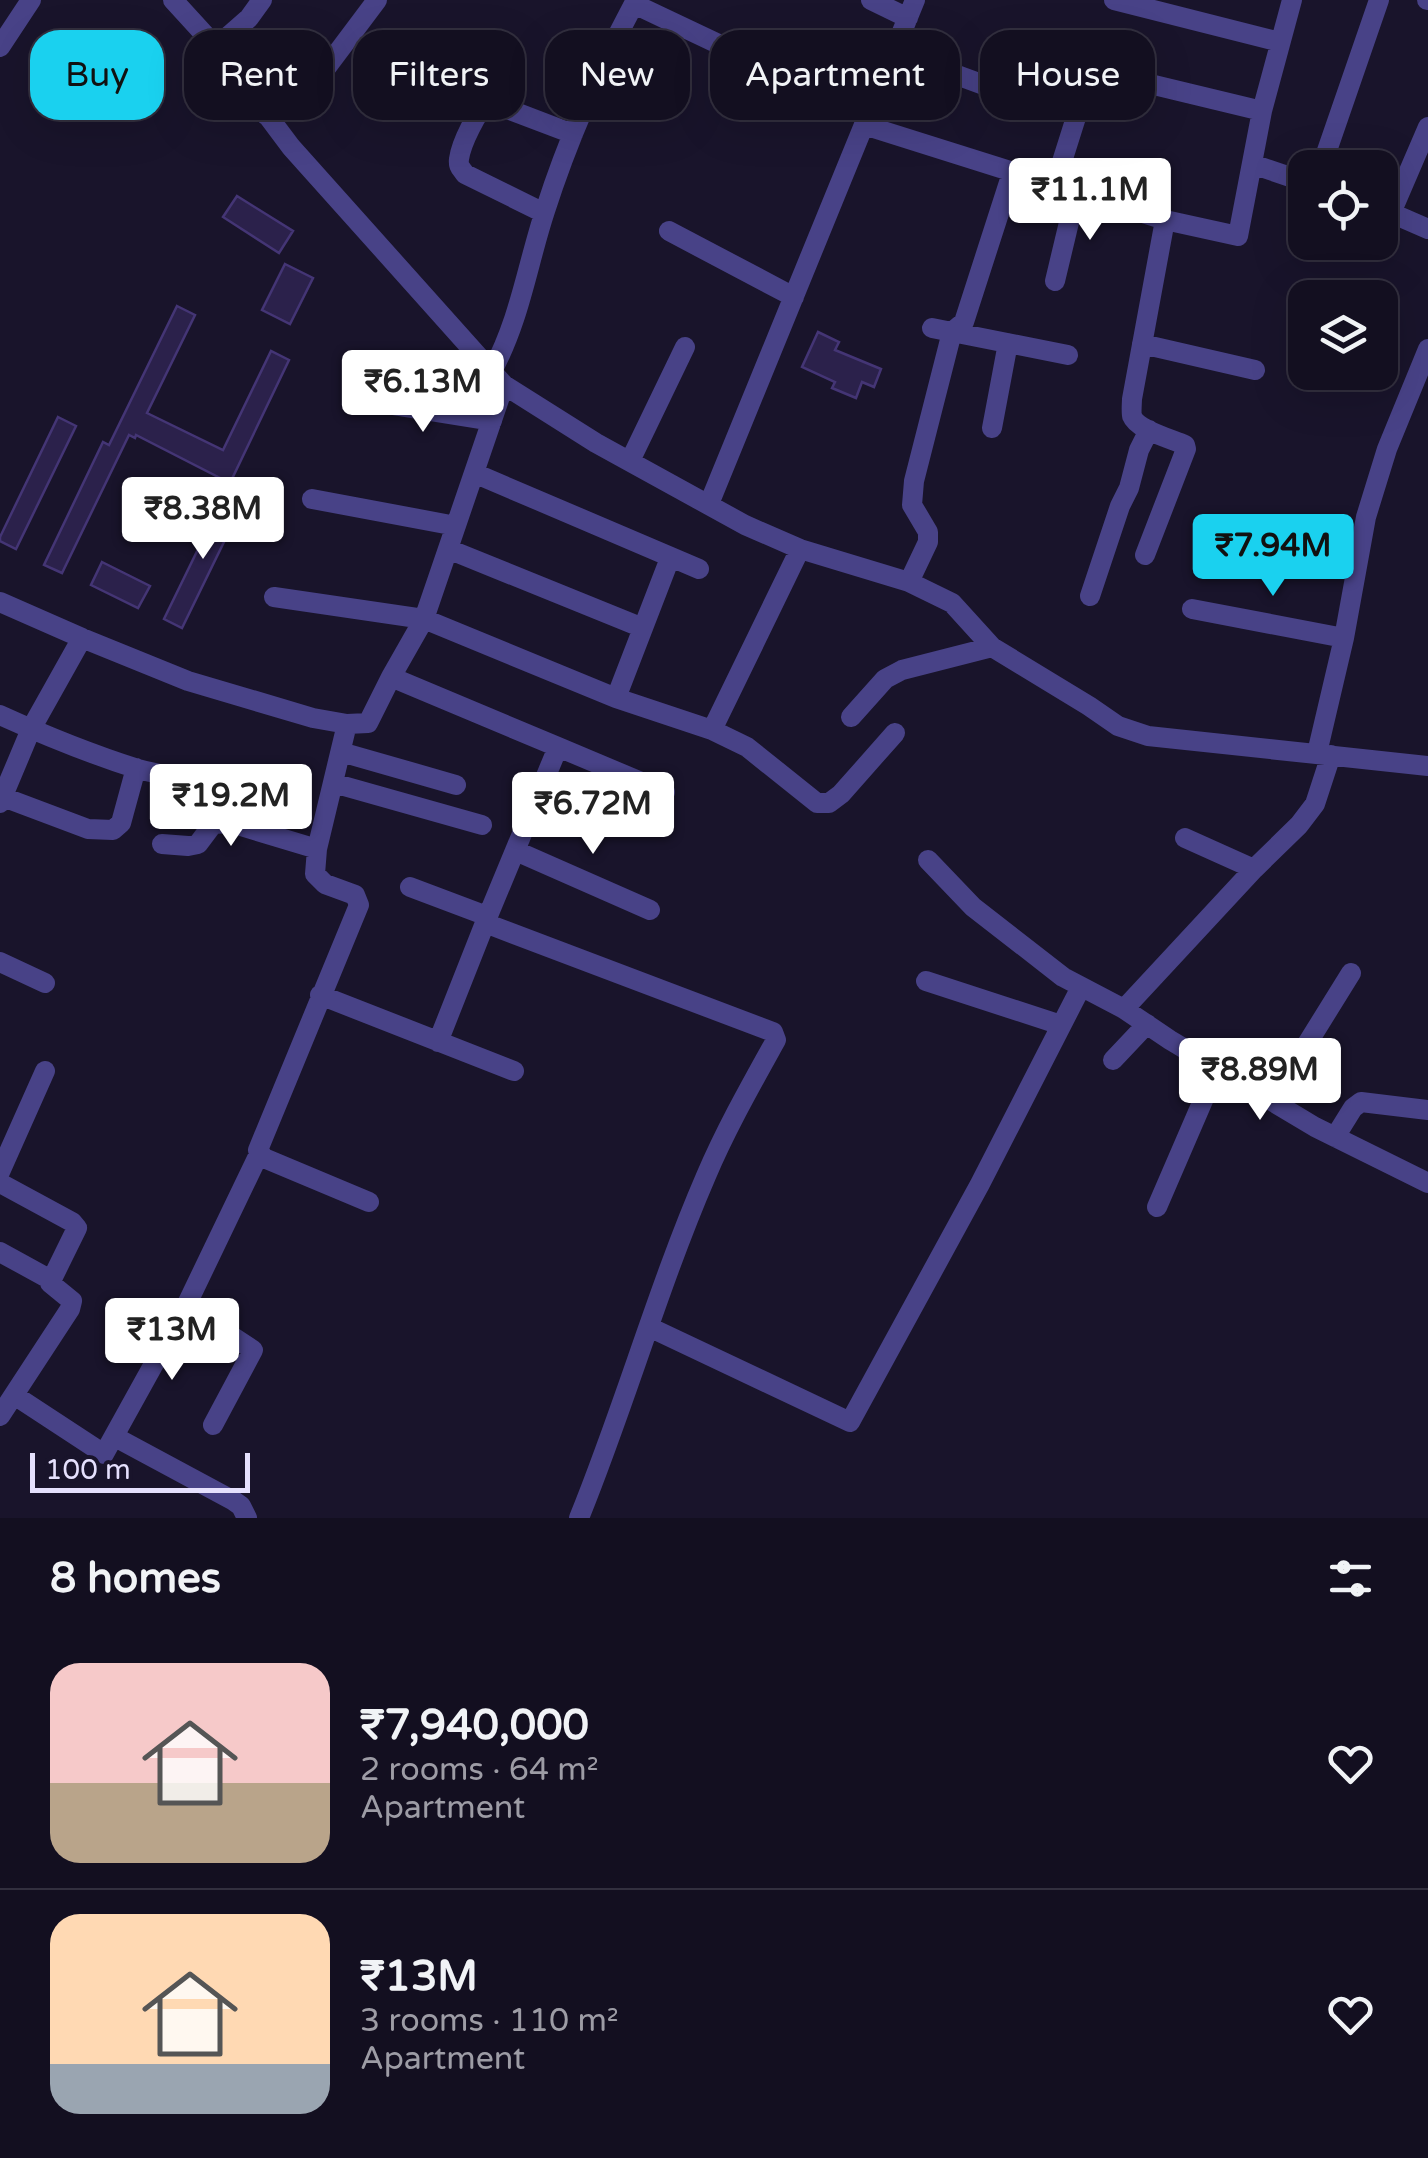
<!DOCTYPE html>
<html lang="en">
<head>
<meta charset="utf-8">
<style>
  :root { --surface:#130f20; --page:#1c1829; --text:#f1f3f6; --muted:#9d9ca5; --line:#322f3e; --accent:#1ad1ef }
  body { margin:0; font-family:"Varela Round",sans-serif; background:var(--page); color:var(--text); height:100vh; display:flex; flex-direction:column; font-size:38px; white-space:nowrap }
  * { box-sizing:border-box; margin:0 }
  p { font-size:32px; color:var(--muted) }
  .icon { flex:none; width:55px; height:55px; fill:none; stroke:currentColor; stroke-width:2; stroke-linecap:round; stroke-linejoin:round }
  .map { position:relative; height:1518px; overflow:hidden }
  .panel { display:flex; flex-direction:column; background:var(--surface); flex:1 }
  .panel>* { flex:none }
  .hud { position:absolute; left:30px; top:30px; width:1370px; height:90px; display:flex; gap:20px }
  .tools { position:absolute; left:1288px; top:150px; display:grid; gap:20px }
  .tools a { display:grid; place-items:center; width:110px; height:110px; border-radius:20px; background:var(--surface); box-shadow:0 10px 40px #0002,0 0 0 2px var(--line); font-size:50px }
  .scale { position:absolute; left:30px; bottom:25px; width:220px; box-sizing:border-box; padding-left:10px; border:5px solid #e5e0fd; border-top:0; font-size:28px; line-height:35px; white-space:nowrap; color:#e5e0fd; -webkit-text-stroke:8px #19142b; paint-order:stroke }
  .price { position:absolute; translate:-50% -85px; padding:0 22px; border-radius:10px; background:#fff; color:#222; font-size:32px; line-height:65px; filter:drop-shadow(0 2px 5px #0008) }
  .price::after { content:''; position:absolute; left:50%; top:60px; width:30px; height:22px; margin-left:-15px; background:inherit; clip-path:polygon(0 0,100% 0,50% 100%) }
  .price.current { background:var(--accent); color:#111 }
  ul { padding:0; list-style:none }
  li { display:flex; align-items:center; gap:30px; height:250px; padding:0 50px }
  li+li { border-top:2px solid var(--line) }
  li span { display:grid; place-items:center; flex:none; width:280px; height:200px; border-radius:30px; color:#555 }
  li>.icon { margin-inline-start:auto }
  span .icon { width:120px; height:120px; fill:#fffc; stroke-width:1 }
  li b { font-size:42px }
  h2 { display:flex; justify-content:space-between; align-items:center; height:120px; padding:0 50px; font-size:42px }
  .chip { padding:0 35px; border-radius:30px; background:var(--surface); box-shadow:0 10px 40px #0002,0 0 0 2px var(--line); font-size:35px; line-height:90px }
  .chip.current { background:var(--accent); color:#111 }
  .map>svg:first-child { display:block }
  .building { fill:#2b214b; stroke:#443575; stroke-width:2.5 }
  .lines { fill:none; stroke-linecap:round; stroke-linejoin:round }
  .minor { stroke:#484287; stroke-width:20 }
</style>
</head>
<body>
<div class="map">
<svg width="1428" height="1518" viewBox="0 0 1428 1518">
  <rect width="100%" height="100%" fill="#19142b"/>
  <!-- building -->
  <path class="building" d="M237,196L293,231L279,253L223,217Z
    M285,264L313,278L290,324L262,310Z
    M177,306L195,315L147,413L223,450L271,351L289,360L230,483L136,435L135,438L129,435L62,573L44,565L103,442L109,445Z
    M818,332L839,342L835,350L881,369L874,387L862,382L856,398L832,388L835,382L802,367Z
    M58,417L76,426L16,549L0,541V537Z
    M224,496L242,505L182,628L164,619Z
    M102,562L150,586L138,608L91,585Z"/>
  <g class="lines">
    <!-- minor -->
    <path class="minor" d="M173,0L216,47L291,147L504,385L424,619L391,677L558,747L485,923L773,1032L776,1040C751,1085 726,1129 706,1176C658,1287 625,1405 579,1518
      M871,0L908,18
      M1114,0L1280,42
      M1427,0H1428
      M634,4L868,115
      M0,47L31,0
      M216,47L249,18L262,0
      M894,52L1014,96
      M1125,78L1262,111
      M266,115L298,97L314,84L377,0
      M864,125L1165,220L1238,236L1262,111L1292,0
      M1252,164L1305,182
      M1321,168L1379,0
      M1054,187L1078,111
      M1382,209L1428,229
      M544,213L465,174C461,168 458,167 459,159C461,144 477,110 489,102L573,134
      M1391,213L1428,127
      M669,231L794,297
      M1055,281L1076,193
      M932,328L1068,355
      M1142,344L1255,370
      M492,371C520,319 527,266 545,211C568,139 600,67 636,0
      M504,385L596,443L745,525L800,549L909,582L952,603L992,647L1089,706L1118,726L1148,736L1428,766
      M361,400L492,421
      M992,428L1008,343
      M630,461L685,347
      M474,473L699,569
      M312,499L456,526
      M709,504L915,0
      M448,549L643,628
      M1145,555L1186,449L1185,445C1172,439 1137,430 1132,416C1131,414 1132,401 1132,399L1165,220
      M909,582L928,542V532L912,505L914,481L952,332L964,322L1012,173
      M1090,596L1120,506L1129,488L1139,450L1149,430
      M274,597L424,619L616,698L712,730L800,549
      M0,602L82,638
      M1192,609L1344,638
      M616,698L670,558
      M0,715C44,735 91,754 138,769C154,774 175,775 190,784C203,793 208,809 213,824
      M851,717L885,679L902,670L992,647
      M347,724L317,849L315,874L325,884L355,895L359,905L258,1150L264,1158L369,1202
      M712,730L747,747L817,803H829L841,794L895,733
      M558,747L665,792
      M341,752L456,785
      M1317,753L1344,638L1366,517L1387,449L1428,349
      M333,783L482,825
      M3,797L88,829L113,830L121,823L136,768
      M0,803L31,729L82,638L188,681L313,718L347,724L368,723L391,677
      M1185,838L1254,869
      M162,844L188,846L198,844L213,824L231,823L317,849
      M516,851L650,910
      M928,860L973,907L1063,977L1124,1009L1254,869L1299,825L1315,804L1331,755
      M410,887L487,916
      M0,962L45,983
      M926,981L1061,1025
      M320,995L514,1071
      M1124,1009L1170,1040L1315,1127L1428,1183
      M438,1042L485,923
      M1113,1060L1147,1024
      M1265,1097L1284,1081L1351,973
      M1335,1137L1353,1108L1361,1102L1428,1110
      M0,1172L45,1071
      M0,1183L72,1222L77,1228L50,1283L72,1301L70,1309L0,1416
      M1157,1207L1217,1068
      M0,1252L51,1280
      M186,1306L253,1350L213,1425
      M649,1327L850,1422L980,1184L1081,987
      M14,1395L104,1454L186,1306L259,1154
      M115,1437L234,1501L241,1506L247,1518"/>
  </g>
</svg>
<div class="tools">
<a><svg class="icon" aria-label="locate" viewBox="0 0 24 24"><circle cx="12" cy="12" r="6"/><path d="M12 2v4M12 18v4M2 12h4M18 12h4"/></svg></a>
<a><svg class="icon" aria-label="layers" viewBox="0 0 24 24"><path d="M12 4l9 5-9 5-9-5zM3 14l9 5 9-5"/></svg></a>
</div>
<div class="scale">100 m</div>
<b class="price" style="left:1090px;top:243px">₹11.1M</b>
<b class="price" style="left:423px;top:435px">₹6.13M</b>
<b class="price" style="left:203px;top:562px">₹8.38M</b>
<b class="price current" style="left:1273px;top:599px">₹7.94M</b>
<b class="price" style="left:231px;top:849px">₹19.2M</b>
<b class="price" style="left:593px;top:857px">₹6.72M</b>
<b class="price" style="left:1260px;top:1123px">₹8.89M</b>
<b class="price" style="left:172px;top:1383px">₹13M</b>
<div class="hud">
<a class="chip current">Buy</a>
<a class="chip">Rent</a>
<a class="chip">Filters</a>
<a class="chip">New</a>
<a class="chip">Apartment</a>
<a class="chip">House</a>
</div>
</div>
<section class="panel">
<h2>8 homes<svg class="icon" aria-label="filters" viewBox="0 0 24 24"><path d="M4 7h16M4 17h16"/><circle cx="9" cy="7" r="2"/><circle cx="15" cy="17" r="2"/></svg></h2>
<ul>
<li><span style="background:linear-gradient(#f6c9c9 60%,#b9a48a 0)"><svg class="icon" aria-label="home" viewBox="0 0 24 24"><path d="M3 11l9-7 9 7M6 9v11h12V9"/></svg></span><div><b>₹7,940,000</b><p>2 rooms · 64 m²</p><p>Apartment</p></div><svg class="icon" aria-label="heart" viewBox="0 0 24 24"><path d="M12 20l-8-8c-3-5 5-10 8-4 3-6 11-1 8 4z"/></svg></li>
<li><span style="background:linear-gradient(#ffd9b3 75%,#9aa5b1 0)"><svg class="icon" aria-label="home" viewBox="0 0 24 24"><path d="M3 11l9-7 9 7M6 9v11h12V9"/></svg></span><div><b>₹13M</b><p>3 rooms · 110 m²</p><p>Apartment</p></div><svg class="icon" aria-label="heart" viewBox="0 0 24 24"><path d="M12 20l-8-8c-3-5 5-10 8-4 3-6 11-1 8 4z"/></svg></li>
</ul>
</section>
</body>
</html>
